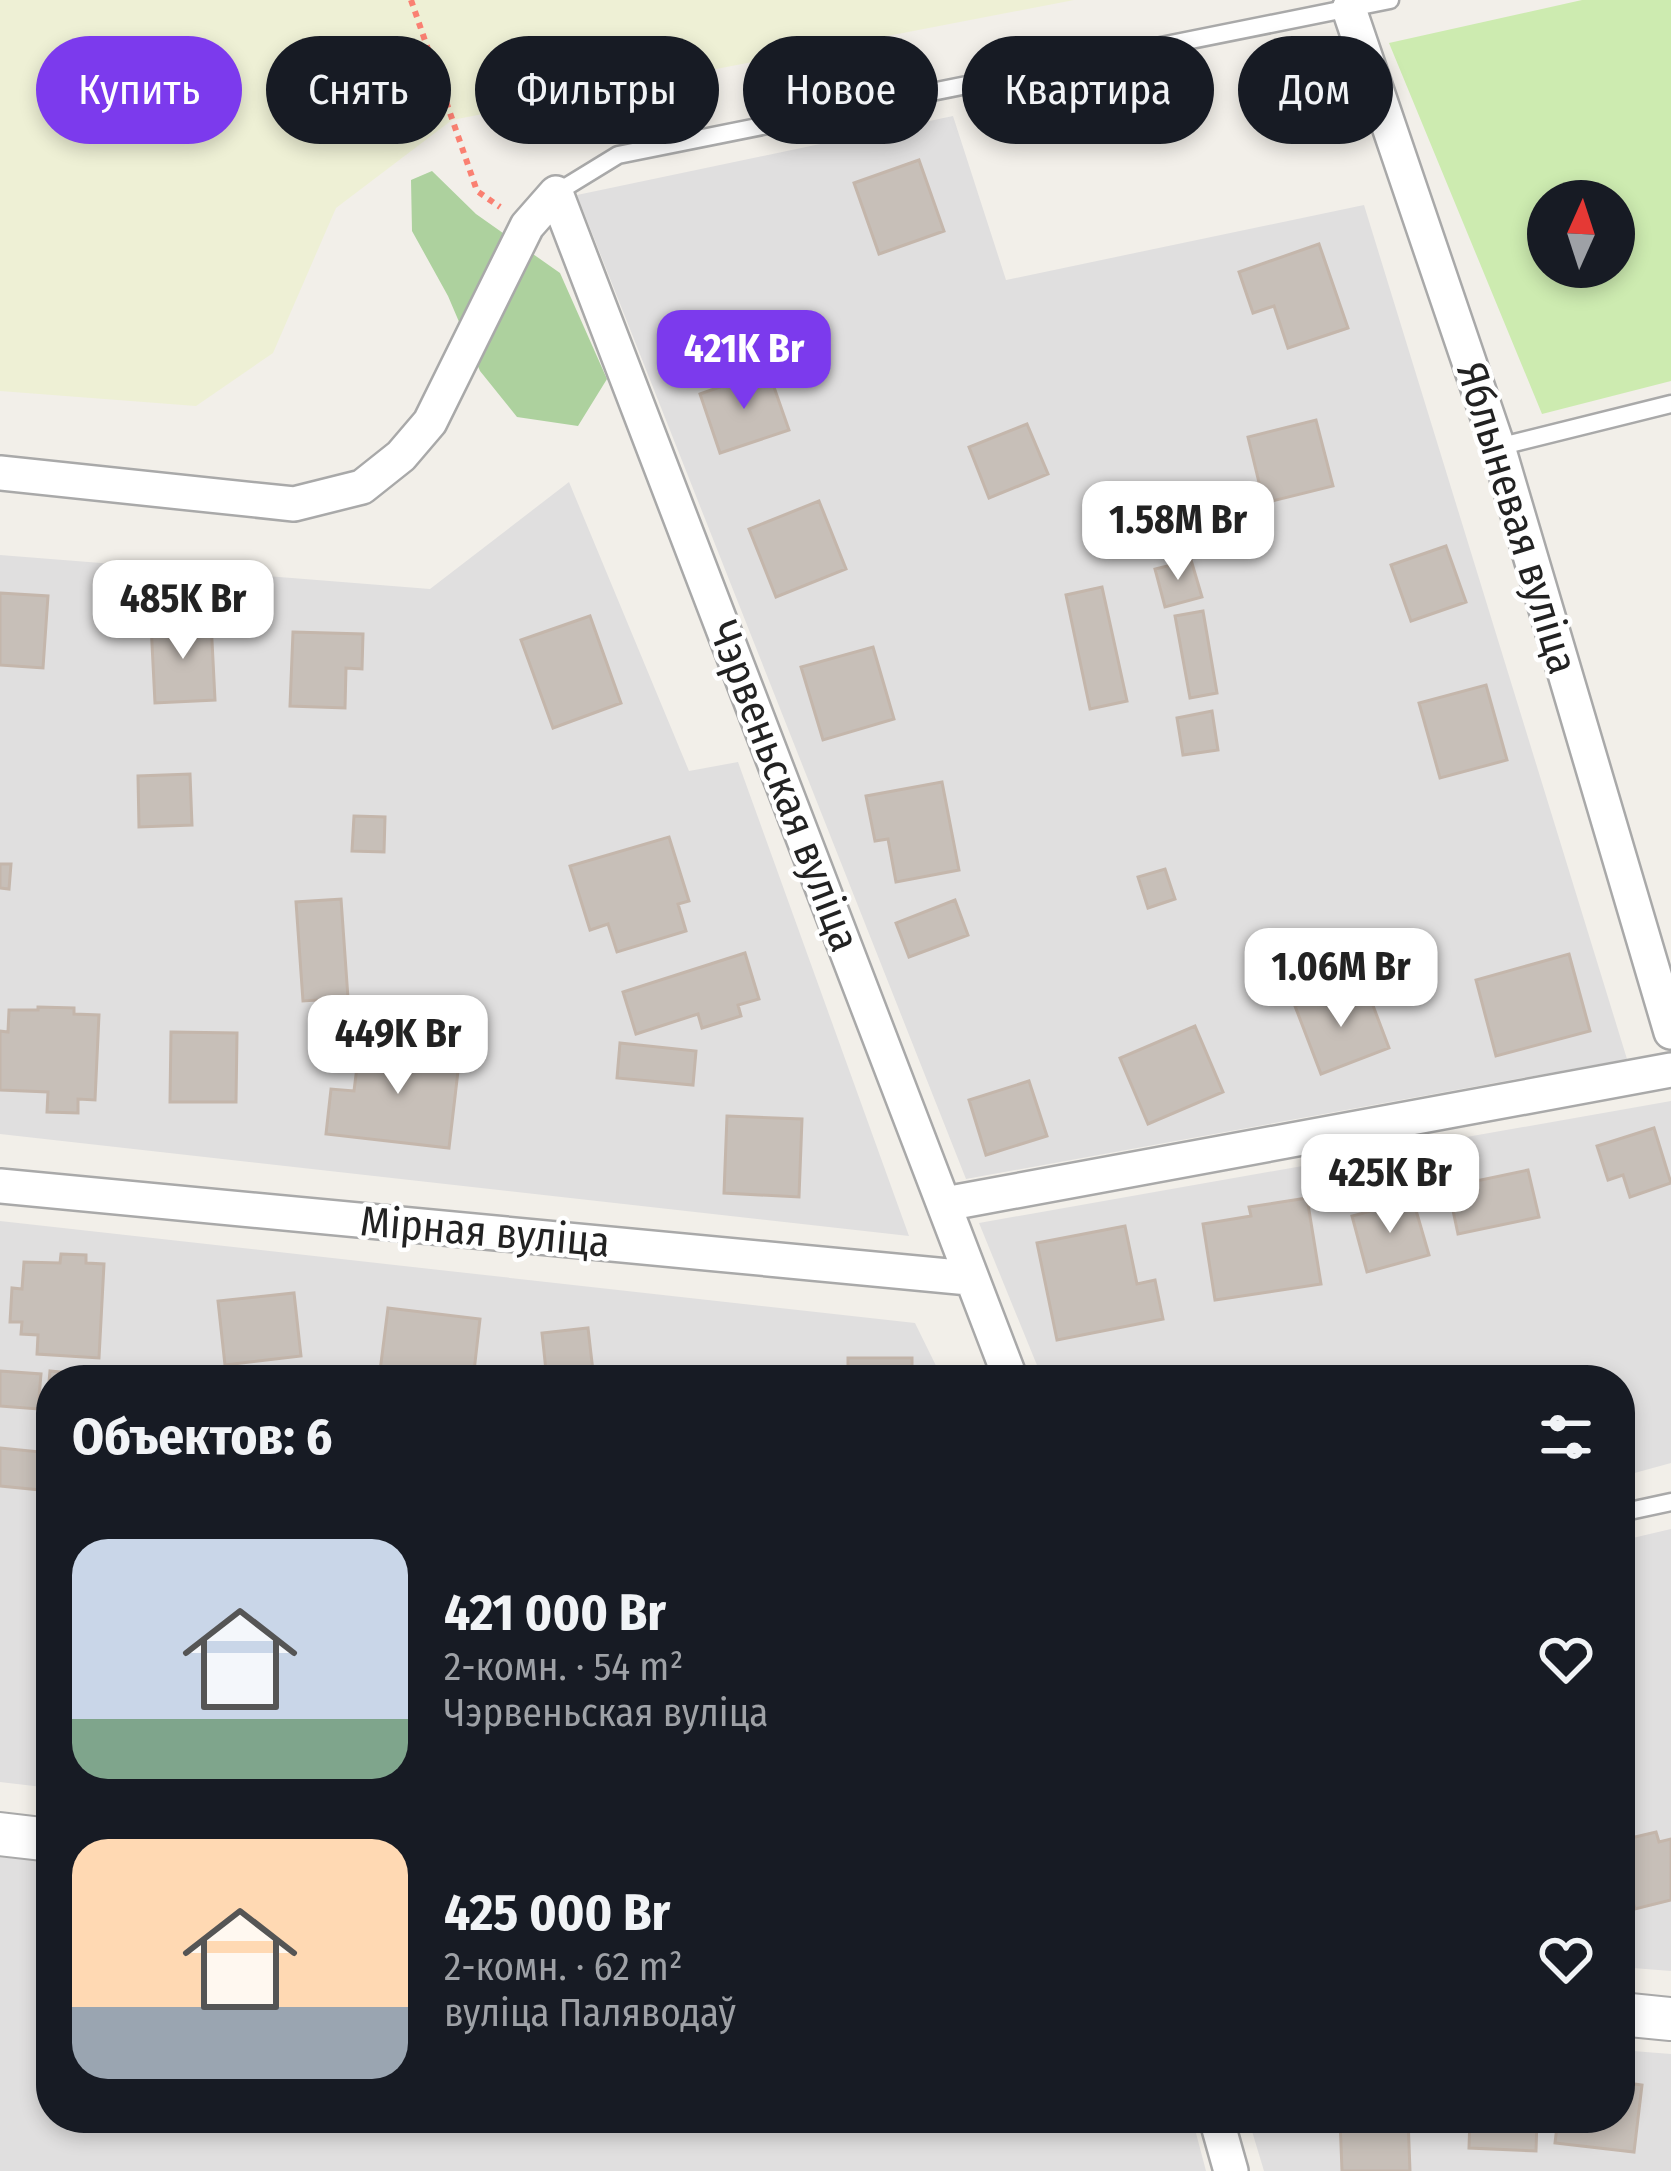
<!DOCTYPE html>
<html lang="ru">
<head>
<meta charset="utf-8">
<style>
  :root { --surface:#171b24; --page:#242831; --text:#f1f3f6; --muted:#9ea1a6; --accent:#7c3aed }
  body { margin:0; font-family:"Fira Sans Condensed",sans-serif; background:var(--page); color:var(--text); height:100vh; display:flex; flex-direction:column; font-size:45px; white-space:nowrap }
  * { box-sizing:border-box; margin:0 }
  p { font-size:39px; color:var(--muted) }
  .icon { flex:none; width:66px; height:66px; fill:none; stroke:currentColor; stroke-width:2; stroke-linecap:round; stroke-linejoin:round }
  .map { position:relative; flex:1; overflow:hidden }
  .drawer { position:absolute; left:36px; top:1365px; width:1599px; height:768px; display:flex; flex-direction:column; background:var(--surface); border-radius:48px; box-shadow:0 6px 18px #0003 }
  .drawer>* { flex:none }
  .top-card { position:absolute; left:36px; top:36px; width:1599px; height:108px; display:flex; gap:24px }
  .needle { width:78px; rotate:3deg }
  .tools { position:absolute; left:1527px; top:180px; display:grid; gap:24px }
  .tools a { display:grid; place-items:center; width:108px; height:108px; border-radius:50%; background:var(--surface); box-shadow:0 6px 18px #0003; font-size:60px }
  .price { position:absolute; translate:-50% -102px; padding:0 27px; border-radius:24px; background:#fff; color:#222; font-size:39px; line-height:78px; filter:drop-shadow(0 3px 6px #0008) }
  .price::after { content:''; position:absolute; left:50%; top:72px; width:36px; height:27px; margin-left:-18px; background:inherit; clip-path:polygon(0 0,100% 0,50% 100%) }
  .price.on { background:var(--accent); color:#fff }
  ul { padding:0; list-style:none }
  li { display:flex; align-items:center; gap:36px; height:300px; padding:0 36px }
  li span { display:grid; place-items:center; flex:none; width:336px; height:240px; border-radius:36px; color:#555 }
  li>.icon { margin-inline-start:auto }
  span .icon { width:144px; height:144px; fill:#fffc; stroke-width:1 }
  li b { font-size:51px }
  h2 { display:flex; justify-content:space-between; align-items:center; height:144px; padding:0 36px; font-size:51px }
  .tag { padding:0 42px; border-radius:54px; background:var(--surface); box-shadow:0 6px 18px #0003; font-size:42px; line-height:108px }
  .tag.on { background:var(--accent); color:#fff }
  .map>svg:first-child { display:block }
  .residential { fill:#e0dfdf }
  .farmland { fill:#eef0d5 }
  .grass { fill:#cdebb0; fill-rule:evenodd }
  .forest { fill:#add19e }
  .building { fill:#c7bfb8; stroke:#c4b6ab; stroke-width:3 }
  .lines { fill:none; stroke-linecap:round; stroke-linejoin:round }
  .service-casing { stroke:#a9a9a9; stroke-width:21 }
  .minor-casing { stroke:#a9a9a9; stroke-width:38 }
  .tertiary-casing { stroke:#a9a9a9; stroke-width:46 }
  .path { stroke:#fa8072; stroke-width:6; stroke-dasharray:6 6; stroke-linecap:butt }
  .service { stroke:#fff; stroke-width:16 }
  .minor { stroke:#fff; stroke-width:33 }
  .tertiary { stroke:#fff; stroke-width:42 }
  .labels { text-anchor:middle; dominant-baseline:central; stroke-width:9; stroke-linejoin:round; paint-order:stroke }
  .street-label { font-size:42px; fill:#222; stroke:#fff }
</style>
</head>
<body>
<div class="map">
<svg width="1671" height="2171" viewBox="0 0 1671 2171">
  <rect width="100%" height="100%" fill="#f2efe9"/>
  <!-- residential -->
  <path class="residential" d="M953,116L1006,280L1364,205L1627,1059L966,1179L577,195Z
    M569,482L689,771L738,762L909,1236L0,1134V555L430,589Z
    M1671,1101V1463L1620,1477V1380H1043L979,1223Z
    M0,1221L915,1323L943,1380H51V1788L0,1782Z
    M1671,1529V1971L1620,1967V1541Z
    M0,1857L51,1862V2118H1192L1206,2171H0Z
    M1620,2050L1671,2054V2171H1264L1248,2118H1620Z"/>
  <!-- farmland -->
  <path class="farmland" d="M0,0H1074L452,120L336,208L273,353L196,406L0,391Z"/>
  <!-- grass -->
  <path class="grass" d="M1582,0H1671V381L1542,414L1389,43ZM1548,201H1614V267H1548Z"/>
  <!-- forest -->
  <path class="forest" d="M432,171L476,214L560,273L607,379L578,426L517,417L480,371L448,296L412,231L411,180Z"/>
  <!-- building -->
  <path class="building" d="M919,160L944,231L879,254L854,183Z
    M1319,244L1348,328L1288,348L1274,306L1253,313L1239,272Z
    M768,370L789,430L720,453L700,394Z
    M1316,420L1333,486L1264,503L1248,437Z
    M1027,424L1048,474L989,498L969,447Z
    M819,501L846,569L776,597L749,529Z
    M1446,546L1466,602L1411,621L1391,565Z
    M1191,560L1202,597L1165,607L1155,569Z
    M1102,587L1127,701L1090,709L1066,595Z
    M0,593L48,596L43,668L0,665Z
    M1203,611L1217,693L1190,698L1175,616Z
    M590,616L621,703L553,728L521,640Z
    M211,621L215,700L155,703L151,624Z
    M293,632L363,634L362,669L346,668L345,708L290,706Z
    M873,647L894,719L823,740L801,667Z
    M1486,685L1507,760L1440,778L1419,703Z
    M1212,711L1218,750L1183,755L1177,718Z
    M190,774L192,825L139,827L138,776Z
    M942,782L959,870L896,882L888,839L875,841L866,796Z
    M354,816L385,817L384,852L352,851Z
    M669,837L689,901L678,904L686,931L617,952L608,924L590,930L570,866Z
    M0,864H11L9,889L0,888Z
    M1165,869L1175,899L1148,908L1138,877Z
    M341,899L348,998L303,1001L296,902Z
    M955,900L968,935L909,957L896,923Z
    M745,953L759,999L738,1005L741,1016L702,1028L698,1014L636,1034L623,992Z
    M1569,954L1590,1031L1496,1056L1476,980Z
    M1339,989L1345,1005L1369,995L1389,1048L1321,1074L1295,1006Z
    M38,1007L74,1008V1014L99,1015L95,1100L78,1099V1113L47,1112L48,1092L0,1090V1031L8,1032L9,1010H38Z
    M1195,1026L1223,1092L1148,1124L1120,1058Z
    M171,1032L237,1033L236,1102H170Z
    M360,1043L460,1054L449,1148L326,1134L331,1089L354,1091Z
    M620,1043L696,1051L693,1085L617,1078Z
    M1029,1081L1047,1136L986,1155L969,1100Z
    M727,1116L802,1119L799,1197L724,1193Z
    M1654,1128L1671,1183L1630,1197L1623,1175L1608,1180L1597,1146Z
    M1528,1170L1539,1217L1458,1234L1448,1187Z
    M1307,1198L1321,1284L1215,1300L1203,1224L1251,1216L1249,1207Z
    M1413,1200L1429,1255L1367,1272L1352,1216Z
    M1125,1226L1137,1284L1155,1280L1163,1319L1057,1340L1037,1243Z
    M61,1254L86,1255V1263L104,1264L99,1358L37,1354L38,1335L21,1334L22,1322H10L12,1288L22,1289L24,1262L60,1263Z
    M294,1293L301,1356L225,1365L218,1301Z
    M388,1308L480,1319L473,1380L379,1379Z
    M588,1328L594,1380H547L542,1333Z
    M848,1358H912V1380H848Z
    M0,1371L41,1374L38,1409L0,1406Z
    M50,1371L148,1380H51V1415H46Z
    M0,1448L51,1453V1491L0,1486Z
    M1656,1832L1659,1842L1671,1839V1900L1635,1909L1620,1850L1632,1847L1631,1838Z
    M1620,2082L1642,2085L1634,2152L1555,2143L1558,2118H1620Z
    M1340,2118H1408L1410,2171H1342Z
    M1470,2118H1537L1536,2151L1469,2148Z"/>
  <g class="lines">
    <defs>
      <path id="service" d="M556,193L618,155L1390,0
        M1498,447L1671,404
        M1620,1513L1671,1502"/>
      <path id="minor" d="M1349,9L1498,447L1671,1032
        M0,473L294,504L362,487L401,456L430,422L527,226L556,193L1011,1380
        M0,1186L969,1278
        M945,1204L1671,1070
        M1216,2118L1231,2171"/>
      <path id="tertiary" d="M0,1834L51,1840
        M1620,2014L1671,2019"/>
    </defs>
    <!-- service casing -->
    <use href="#service" class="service-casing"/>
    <!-- minor casing -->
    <use href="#minor" class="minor-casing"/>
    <!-- tertiary casing -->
    <use href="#tertiary" class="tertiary-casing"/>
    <!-- path -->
    <path class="path" d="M411,0L477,191L500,207"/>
    <!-- service -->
    <use href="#service" class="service"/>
    <!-- minor -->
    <use href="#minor" class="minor"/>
    <!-- tertiary -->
    <use href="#tertiary" class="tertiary"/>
  </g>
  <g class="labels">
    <!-- street labels -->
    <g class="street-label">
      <text transform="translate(1517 518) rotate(73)">Яблыневая вуліца</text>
      <text transform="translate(784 786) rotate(69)">Чэрвеньская вуліца</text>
      <text transform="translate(485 1232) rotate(5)">Мірная вуліца</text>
    </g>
  </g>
</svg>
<div class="tools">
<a><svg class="needle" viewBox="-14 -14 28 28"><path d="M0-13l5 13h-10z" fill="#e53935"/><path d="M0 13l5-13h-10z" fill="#9ea1a6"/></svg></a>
</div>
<b class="price on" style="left:744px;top:412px">421K Br</b>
<b class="price" style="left:1178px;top:583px">1.58M Br</b>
<b class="price" style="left:183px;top:662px">485K Br</b>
<b class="price" style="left:1341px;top:1030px">1.06M Br</b>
<b class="price" style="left:398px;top:1097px">449K Br</b>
<b class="price" style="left:1390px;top:1236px">425K Br</b>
<div class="top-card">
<a class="tag on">Купить</a>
<a class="tag">Снять</a>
<a class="tag">Фильтры</a>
<a class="tag">Новое</a>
<a class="tag">Квартира</a>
<a class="tag">Дом</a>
</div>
<section class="drawer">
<h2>Объектов: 6<svg class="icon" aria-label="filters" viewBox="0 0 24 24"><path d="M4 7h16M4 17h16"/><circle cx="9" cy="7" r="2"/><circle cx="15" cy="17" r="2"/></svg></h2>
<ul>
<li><span style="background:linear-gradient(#c9d6e8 75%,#7fa58c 0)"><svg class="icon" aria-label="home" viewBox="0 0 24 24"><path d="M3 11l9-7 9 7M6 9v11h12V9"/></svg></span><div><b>421 000 Br</b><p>2-комн. · 54 m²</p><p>Чэрвеньская вуліца</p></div><svg class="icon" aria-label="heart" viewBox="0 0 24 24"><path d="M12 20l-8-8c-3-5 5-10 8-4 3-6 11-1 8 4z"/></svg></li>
<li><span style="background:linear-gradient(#ffd9b3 70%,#9aa5b1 0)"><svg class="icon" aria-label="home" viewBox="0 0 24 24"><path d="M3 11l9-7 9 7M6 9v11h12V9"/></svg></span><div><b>425 000 Br</b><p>2-комн. · 62 m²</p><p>вуліца Паляводаў</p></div><svg class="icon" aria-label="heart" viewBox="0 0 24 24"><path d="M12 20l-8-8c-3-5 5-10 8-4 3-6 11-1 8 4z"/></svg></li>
</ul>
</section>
</div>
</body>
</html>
